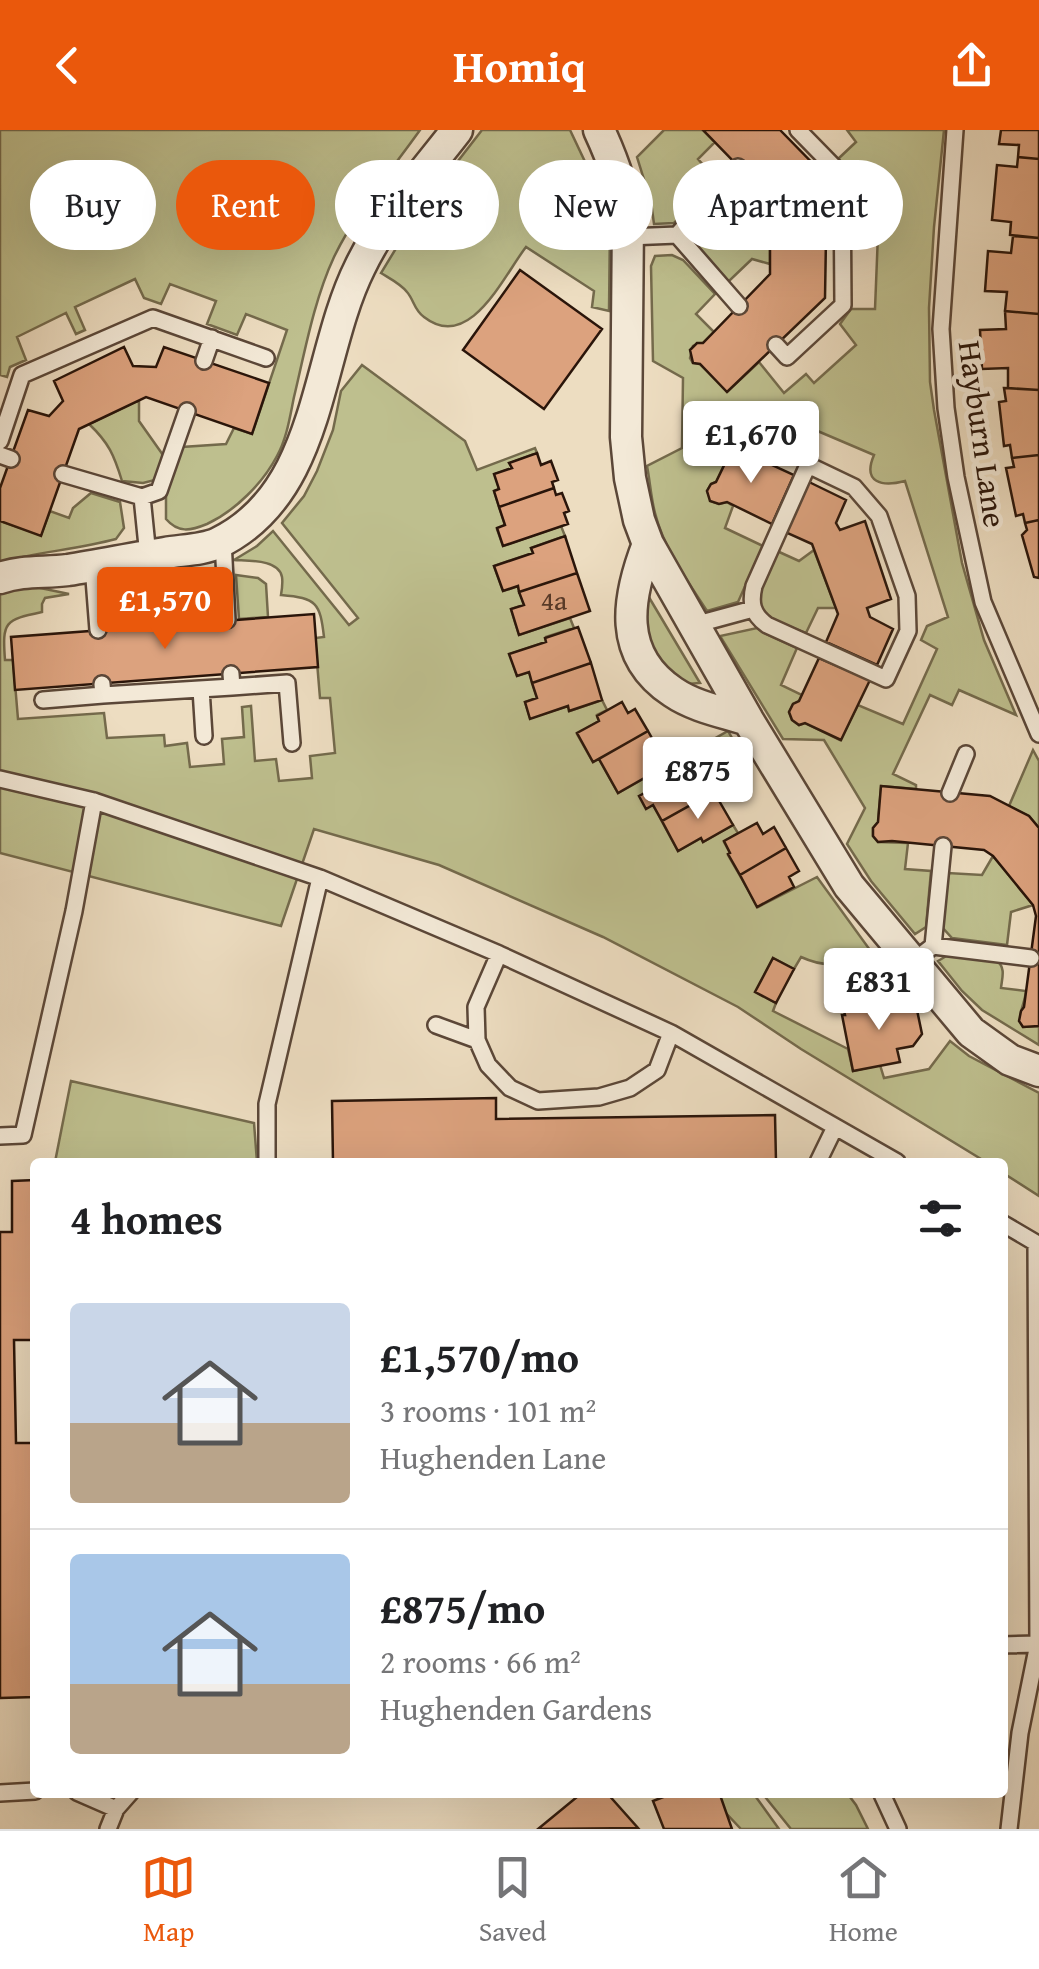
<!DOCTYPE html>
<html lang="en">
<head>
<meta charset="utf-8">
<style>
  :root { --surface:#fff; --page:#f2f2f2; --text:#202124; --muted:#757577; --line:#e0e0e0; --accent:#ea580c }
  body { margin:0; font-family:"Gentium Book Plus",serif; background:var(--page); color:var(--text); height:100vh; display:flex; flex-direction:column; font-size:38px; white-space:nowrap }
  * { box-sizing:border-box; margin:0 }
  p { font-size:32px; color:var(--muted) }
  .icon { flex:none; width:55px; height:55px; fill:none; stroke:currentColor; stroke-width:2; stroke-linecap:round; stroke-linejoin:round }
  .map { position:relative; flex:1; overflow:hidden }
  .side { position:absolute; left:30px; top:1028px; width:978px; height:640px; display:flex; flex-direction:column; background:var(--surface); border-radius:10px; box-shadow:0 10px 40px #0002 }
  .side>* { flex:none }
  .top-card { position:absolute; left:30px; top:30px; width:980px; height:90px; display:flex; gap:20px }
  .price { position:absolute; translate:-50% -85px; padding:0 22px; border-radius:10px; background:#fff; color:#222; font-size:32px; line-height:65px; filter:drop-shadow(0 2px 5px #0008) }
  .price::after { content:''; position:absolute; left:50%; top:60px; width:30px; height:22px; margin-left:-15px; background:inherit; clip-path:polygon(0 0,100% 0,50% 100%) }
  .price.on { background:var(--accent); color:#fff }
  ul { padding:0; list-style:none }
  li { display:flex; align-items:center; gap:30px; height:250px; padding:0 40px }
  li+li { border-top:2px solid var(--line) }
  li span { display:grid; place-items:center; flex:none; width:280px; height:200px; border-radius:10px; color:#555 }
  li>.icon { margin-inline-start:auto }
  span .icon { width:120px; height:120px; fill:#fffc; stroke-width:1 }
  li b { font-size:42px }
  h2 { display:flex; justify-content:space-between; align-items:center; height:120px; padding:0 40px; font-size:42px }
  .tag { padding:0 35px; border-radius:45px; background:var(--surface); box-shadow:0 10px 40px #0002; font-size:35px; line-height:90px }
  .tag.on { background:var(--accent); color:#fff }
  header { display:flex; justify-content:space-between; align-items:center; height:130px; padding:0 40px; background:var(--accent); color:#fff; font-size:45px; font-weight:700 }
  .tab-bar { display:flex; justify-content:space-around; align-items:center; height:140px; border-top:2px solid var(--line); background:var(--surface); font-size:28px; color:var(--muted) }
  .tab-bar a { display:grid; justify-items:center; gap:5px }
  .tab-bar .on { color:var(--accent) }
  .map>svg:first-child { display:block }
  .green { fill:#bebf8e; stroke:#746a4c; stroke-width:2.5 }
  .building { fill:#dca27e; stroke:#2a150a; stroke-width:2.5 }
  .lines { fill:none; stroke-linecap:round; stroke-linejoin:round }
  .service-casing { stroke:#5b4738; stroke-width:20 }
  .minor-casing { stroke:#5b4738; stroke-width:35 }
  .service { stroke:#f3e9d7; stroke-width:15 }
  .minor { stroke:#f3e9d7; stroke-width:30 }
  .labels { text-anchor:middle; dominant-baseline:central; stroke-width:9; stroke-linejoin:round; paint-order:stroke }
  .number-label { font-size:28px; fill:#563827 }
  .street-label { font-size:32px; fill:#2a150a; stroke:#f3e9d7 }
</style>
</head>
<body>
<header><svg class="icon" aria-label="back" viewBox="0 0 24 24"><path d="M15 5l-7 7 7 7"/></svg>Homiq<svg class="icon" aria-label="share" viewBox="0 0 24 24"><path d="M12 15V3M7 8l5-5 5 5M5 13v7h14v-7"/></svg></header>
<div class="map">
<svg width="1039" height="1699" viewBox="0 0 1039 1699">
  <rect width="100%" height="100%" fill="#edddc1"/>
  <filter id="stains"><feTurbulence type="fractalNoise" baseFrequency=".002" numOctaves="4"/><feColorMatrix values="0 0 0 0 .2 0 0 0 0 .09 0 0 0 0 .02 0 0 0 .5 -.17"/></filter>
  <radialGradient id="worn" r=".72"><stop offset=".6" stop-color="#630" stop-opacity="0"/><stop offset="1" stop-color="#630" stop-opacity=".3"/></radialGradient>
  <!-- green -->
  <path class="green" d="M0,0H420C391,41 356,81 334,127C314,170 305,221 294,267C290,286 287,308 277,326C263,353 235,381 207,394C190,401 178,403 166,389V360L182,317L226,314L234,298L252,304L287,200L246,184L237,205L207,194L216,171L170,154L161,174L144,168L135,149L75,177L85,200L76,204L66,183L17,207L26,230L10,237L7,247L0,245Z
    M482,0H570L605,74L610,96L609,181L592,177L594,161L526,117C504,145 470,223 424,187C414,180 414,170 407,162C401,154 389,148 381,143L417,84Z
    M664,0H703L715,12L698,29L717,51L674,93L654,94L651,72L637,27Z
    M847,0H944L934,97L929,178L930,252L934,280L962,433L984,510L1016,585L959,560L952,575L930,565L893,644L916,655V659L881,656L878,692L873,698V706L878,712L908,713L905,739L931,741L926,797L915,804L871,751L847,714L865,678L824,610L783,609L720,506L757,498L764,503L797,518L781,555L802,565L799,571L793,574L789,582L792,590L799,595L805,593L840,610L858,575L903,594L937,519L921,510L927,496L948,487L905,351C882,357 862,353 874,325L780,285L761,330L733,317L716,352L711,354L707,361L711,371L719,374L727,372L733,376L725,398L763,416L738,472L707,481C687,450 664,419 655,383C651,368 650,351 647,336L682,318L683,248L653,231L651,136L655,126L672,125L683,130L715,164L696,184L714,202L703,213L693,216L690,228L693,233L700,234L728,261L759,232L784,263L806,244L814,253L856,215L840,194L851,179H875L880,54L856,53L838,29L856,12Z
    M729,62L752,82L770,76V134L752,129L728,152L685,105Z
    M362,235L465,311L477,340L535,318L537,323L510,333L512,338L495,344L499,359L494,361L505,395L497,399L503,416L561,396L565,406L531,418L533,423L494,436L503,461L518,456L524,475L511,479L519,505L570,488L574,498L546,507V512L510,524L517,546L529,542L537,568L525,572L530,588L568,576L570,581L602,570L607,580L597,585L599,591L577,604L593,632L599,629L618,663L728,601L732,608L665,645L667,651L640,666L653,675L678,721L701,708L703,712L733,695L738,703L724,712L730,723L728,725L758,777L817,747L870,820C843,834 830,840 801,827L794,839L773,828L756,862L776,873L773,881L848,919L853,941L880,935L884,948L929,939L950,911L969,926L1039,963V1066L1003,1043L1002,1032H986L801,919L738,877L603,807L439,735L314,699L281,796L0,723V460L31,456L69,464L45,468L42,474V482C5,490 2,491 5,530H13L18,589L104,583L107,608L164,605L165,616L187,613L190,637L224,634L222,609L244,607L242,577L251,576L255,631L276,629L279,651L312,648L310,626L335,623L330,568H320L315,508L324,507C320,473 317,468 281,465C282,459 283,453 282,447C279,429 248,431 234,430L257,416L273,401L349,495L358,488L282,393L304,366L317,341L333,300L341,261Z
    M139,270V291L163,325L155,350L143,353L122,351C114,325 109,313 89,294Z
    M91,363L120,372L124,398L116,409C78,419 39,422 0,432V391L41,405L50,381L69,388L73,378Z
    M814,420L836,478H818L806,503C747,480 748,478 777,421L799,431Z
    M217,438L218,457L197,459L193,462V493L132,497L130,469L126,463L119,462V457L185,448Z
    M236,445L258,448L266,454L268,487L239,489Z
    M650,469L700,553L687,554L674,547L649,518L644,476Z
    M1033,620L1039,631V698L1029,686L1009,676Z
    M993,726L1033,775L1011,782L1007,815L952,808L942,797L948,743L982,745Z
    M948,825L997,831C1006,838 1002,848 1001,858L1026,861C1025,874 1016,886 1023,897L1039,896V915L982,880L962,861L938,831Z
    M71,951L254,993L257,1032H55Z
    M707,1663H753L779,1699H741Z
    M762,1663H847L856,1675L868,1699H791Z"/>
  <!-- building -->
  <path class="building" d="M703,0H780L827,48L825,168L727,262L700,234L693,233L690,220L697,213H703L770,144V69Z
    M1001,0H1039V29L1018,27L1019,15L999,14Z
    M1018,27L1039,29V108L1010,105L1011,92L992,90L997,35L1017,37Z
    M1013,106L1039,108V184L1005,181L1007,162L985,161L988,121L1011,123Z
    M520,140L602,199L544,279L463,220Z
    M1005,181L1039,184V260L1008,258V238L982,239L980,200L1006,199Z
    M124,217L133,236L156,237L164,217L269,253L252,304L146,267L79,299L41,406L0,391V358L28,280L49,286L63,271L54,251Z
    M1004,258L1039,260V325L1012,328L1010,315L1004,316L999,272L1006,271Z
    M733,317L794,345L772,394L727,372L719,374L710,371L707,361L711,354L716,352Z
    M537,323L541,335L551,331L558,350L552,352L554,358L499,377L494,361L499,359L494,344L512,338L509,333Z
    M1039,325V390L1025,393L1023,384L1016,386L1006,338L1014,337L1012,328Z
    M809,352L846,370L836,393L840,400L865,391L891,469L867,478L870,487L893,499L877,535L826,512L838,484L812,414L785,402Z
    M554,358L556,365L562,363L569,381L564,383L568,394L503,416L497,398L505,395L499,377Z
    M1039,390V448L1034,447L1022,405L1027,400L1025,393Z
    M565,406L577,443L519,462L518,456L503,461L494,436L533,423L531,418Z
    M577,443L590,481L519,505L511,479L524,475L519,462Z
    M314,484L318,537L15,560L11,507Z
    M578,497L591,533L532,553L529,542L517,546L509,524L546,512L545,508Z
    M819,528L870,550L841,610L805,593L799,595L792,590L789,582L793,574L799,571Z
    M591,533L602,570L569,581L568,576L530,589L525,572L537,568L532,553Z
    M622,572L628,583L635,579L648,601L593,632L577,603L599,591L597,586Z
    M648,601L667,635L618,663L599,629Z
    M695,628L714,662L662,691L653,675L646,679L639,666L667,651L664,645Z
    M881,656L990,666L1029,686L1039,698V896L1023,897L1019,891L1021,881L1024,877L1036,786L1033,775L993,726L984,720L892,711L878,712L873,706V698L878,692Z
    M714,662L733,695L703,712L701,708L678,721L662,691Z
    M757,693L763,704L774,697L786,718L740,745L728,724L730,723L724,711Z
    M786,718L799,741L789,747L794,757L757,777L740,745Z
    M773,828L794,839L776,873L755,862Z
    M867,871L868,879L904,873L917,880L922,904L913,916L897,919L900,932L853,941L842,885H845L843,876Z
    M496,968V989L775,985L776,1032H333L332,971Z
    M35,1050V1210H14L16,1313H35V1567L0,1568V1102H12V1051Z
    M583,1662H606L638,1698L538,1699Z
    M676,1662H719L732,1699H664L653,1671Z"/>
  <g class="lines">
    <defs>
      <path id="service" d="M955,0L941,199L946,278L956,347L983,472L1039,604
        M677,105L738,37
        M628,107L677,105L739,176
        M776,215L787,227L843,175L842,45L798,0
        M204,231L212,208
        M0,311L22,245L153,188L266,228
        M0,325L11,329
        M808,335L854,357L879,386L907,466L908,501L886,549L767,495C752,484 750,473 754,456Z
        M63,344L142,367L148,426
        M142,367L159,361L187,281
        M223,410L227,490
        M93,436L98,500
        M694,495L753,479
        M231,544L232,557L287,553L292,613
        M201,559L204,606
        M103,565L232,557
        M43,570L103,565L102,554
        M0,649L94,671L320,748L499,824L671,903L897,1032
        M950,663L966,624
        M933,816L1031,828
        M499,824L476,877L477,910L488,935L510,958L538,971L599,967L630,958L657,940L671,903
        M911,833L933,816L943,716
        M436,895L477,910
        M0,1006L23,1005L74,781L94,671
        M267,1032V974L320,748
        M818,1032L835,997
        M1002,1093L1036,1113L1038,1514L1020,1603L1009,1699
        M1002,1515L1038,1514
        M77,1662L116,1679
        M881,1662L898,1699
        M0,1663L35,1661
        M108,1699L116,1679L131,1662"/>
      <path id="minor" d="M599,0C613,30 623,58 628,90L626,307L630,348L639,390L648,414L748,590L849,756L971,902L1010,930L1039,941
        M648,414C627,468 617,525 673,562C695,577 723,582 748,590
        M0,448C23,440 44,443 68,440C100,435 133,428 165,423C182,420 203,420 218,413C322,363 315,227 360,137C384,87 423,44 457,0"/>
    </defs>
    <!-- service casing -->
    <use href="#service" class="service-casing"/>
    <!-- minor casing -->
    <use href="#minor" class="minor-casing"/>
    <!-- service -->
    <use href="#service" class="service"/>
    <!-- minor -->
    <use href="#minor" class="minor"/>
  </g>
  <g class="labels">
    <!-- number labels -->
    <g class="number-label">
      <text x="554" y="469">4a</text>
    </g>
    <!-- street labels -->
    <g class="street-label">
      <text transform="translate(983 304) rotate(82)">Hayburn Lane</text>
    </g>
  </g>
  <rect width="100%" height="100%" filter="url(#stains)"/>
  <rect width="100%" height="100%" fill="url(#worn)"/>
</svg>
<b class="price" style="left:751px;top:356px">£1,670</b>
<b class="price on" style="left:165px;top:522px">£1,570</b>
<b class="price" style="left:698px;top:692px">£875</b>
<b class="price" style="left:879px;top:903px">£831</b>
<div class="top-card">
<a class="tag">Buy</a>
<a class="tag on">Rent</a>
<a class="tag">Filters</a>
<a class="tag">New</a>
<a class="tag">Apartment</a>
</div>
<section class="side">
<h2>4 homes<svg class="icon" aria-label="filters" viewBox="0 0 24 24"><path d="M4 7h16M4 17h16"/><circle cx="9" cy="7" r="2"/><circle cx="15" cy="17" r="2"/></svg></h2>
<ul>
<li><span style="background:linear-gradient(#c9d6e8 60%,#b9a48a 0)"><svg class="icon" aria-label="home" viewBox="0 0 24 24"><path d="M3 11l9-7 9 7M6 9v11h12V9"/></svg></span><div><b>£1,570/mo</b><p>3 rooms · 101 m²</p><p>Hughenden Lane</p></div></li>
<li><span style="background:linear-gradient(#a9c7e8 65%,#b9a48a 0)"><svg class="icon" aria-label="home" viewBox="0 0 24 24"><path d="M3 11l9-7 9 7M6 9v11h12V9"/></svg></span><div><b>£875/mo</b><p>2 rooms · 66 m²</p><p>Hughenden Gardens</p></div></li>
</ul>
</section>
</div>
<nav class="tab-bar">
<a class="on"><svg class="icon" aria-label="map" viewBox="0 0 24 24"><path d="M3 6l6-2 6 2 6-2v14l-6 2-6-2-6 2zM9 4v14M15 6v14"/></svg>Map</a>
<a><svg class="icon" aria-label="saved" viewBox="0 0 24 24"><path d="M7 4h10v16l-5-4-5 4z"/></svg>Saved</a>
<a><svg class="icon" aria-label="home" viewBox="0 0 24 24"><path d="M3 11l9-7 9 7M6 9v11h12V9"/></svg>Home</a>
</nav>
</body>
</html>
